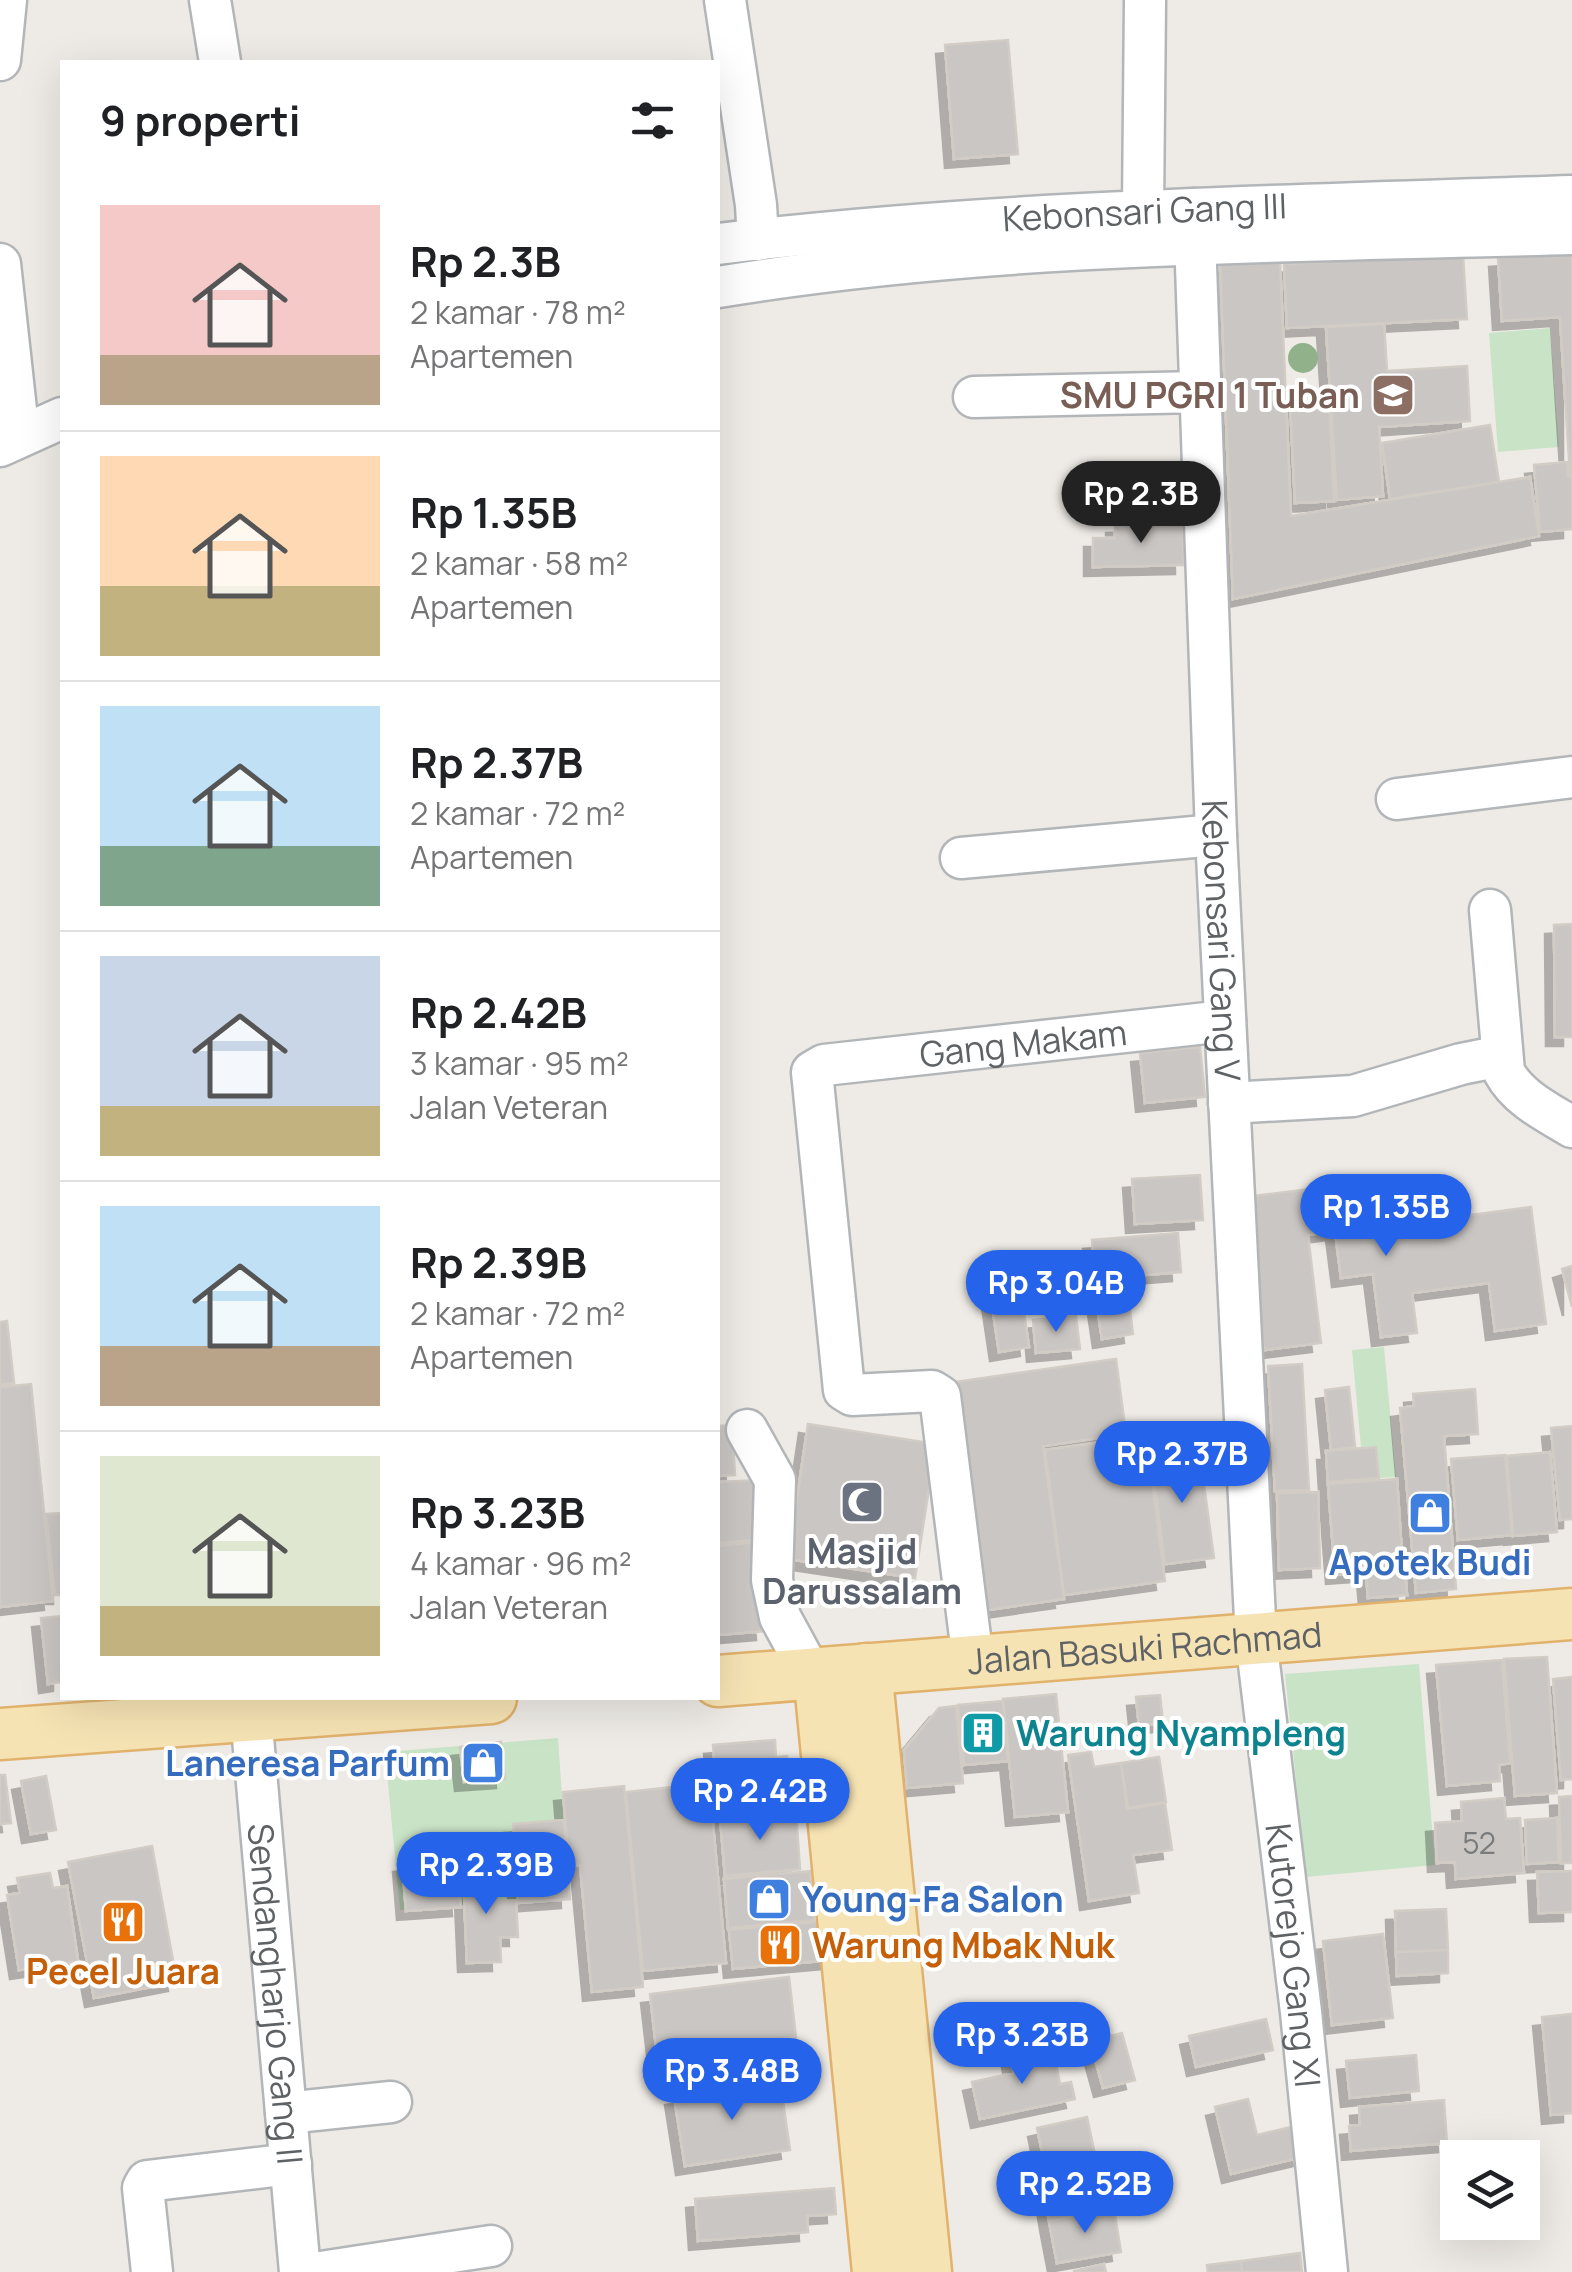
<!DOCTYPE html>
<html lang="id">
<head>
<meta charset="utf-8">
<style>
  :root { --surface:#fff; --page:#f6f6f6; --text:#202124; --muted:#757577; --line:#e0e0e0; --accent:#2563eb }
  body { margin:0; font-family:Manrope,sans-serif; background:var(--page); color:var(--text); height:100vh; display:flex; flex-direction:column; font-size:38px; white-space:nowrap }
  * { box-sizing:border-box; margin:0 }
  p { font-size:32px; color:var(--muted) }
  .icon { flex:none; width:55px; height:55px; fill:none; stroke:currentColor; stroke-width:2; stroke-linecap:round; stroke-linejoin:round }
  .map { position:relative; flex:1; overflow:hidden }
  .sheet { position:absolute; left:60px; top:60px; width:660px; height:1640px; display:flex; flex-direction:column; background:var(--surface); border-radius:0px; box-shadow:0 10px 40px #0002 }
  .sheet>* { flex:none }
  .fabs { position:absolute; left:1440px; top:2140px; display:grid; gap:20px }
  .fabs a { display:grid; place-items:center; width:100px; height:100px; border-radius:0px; background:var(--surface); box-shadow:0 10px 40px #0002; font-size:50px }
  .price { position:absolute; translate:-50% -85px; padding:0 22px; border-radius:35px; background:var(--accent); color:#fff; font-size:32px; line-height:65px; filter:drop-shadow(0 2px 5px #0008) }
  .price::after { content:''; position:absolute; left:50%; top:60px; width:30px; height:22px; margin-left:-15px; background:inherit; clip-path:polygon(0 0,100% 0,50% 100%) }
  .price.active { background:#222; color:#fff }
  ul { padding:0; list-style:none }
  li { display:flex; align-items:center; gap:30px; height:250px; padding:0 40px }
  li+li { border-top:2px solid var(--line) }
  li span { display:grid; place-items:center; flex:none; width:280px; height:200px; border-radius:0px; color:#555 }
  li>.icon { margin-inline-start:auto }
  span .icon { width:120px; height:120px; fill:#fffc; stroke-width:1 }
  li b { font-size:42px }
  h2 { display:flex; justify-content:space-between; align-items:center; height:120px; padding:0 40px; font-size:42px }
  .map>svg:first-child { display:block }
  .green { fill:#c9e3c6 }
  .building { fill:#cac6c3; stroke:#d2ccc5; stroke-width:2.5; filter:url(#shadow) }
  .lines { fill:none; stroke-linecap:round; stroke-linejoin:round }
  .minor-casing { stroke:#b3b6b9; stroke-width:45 }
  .major-casing { stroke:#e1b26c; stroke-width:55 }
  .minor { stroke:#fff; stroke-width:40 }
  .major { stroke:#f6e3b4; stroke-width:50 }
  .tree { fill:#91b18b }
  .labels { text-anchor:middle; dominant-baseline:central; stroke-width:8; stroke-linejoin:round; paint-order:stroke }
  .number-label { font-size:30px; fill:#797b7c }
  .street-label { font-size:35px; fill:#5e6265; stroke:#fff }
  .education-label { font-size:35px; font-weight:bold; fill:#785e54; stroke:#fff; text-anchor:end }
  .worship-label { font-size:35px; font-weight:bold; fill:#5b616d; stroke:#fff }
  .shop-label { font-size:35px; font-weight:bold; fill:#366cbe; stroke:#fff }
  .culture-label { font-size:35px; font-weight:bold; fill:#0d838f; stroke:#fff; text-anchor:start }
  .food-label { font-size:35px; font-weight:bold; fill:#c56008; stroke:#fff; text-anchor:start }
</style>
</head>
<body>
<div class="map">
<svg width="1572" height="2272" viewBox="0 0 1572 2272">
  <defs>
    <filter id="shadow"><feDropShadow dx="-9" dy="9" stdDeviation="0" flood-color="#0004"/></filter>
  </defs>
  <rect width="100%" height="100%" fill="#eeebe6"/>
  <!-- green -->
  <path class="green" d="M1550,328L1559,447L1498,452L1489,333Z
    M1384,1347L1396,1477L1380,1478L1377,1446L1361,1447L1352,1350Z
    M1419,1664L1435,1865L1306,1877L1285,1674Z
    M558,1738L569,1896L400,1910L385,1752Z"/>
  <!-- building -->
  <path class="building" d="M1008,40L1018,154L954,159L945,45Z
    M1572,253V475H1570L1560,317L1502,321L1498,258Z
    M1463,255L1467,319L1287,328L1284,264Z
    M1280,262L1291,516L1530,477L1539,536L1233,599L1220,264Z
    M1384,324L1387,371L1467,366L1470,421L1379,427L1383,496L1337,500L1326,327Z
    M1329,400L1334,501L1295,503L1290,402Z
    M1490,425L1499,482L1390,499L1382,443Z
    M1567,462L1568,477H1572V529L1540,532L1534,465Z
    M1183,522L1184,565L1093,567V538H1115V524Z
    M1572,924V1037H1555L1554,925Z
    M1200,1047L1205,1097L1145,1103L1140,1053Z
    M1200,1175L1203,1220L1135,1224L1132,1179Z
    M1384,1180L1389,1226L1531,1207L1546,1324L1495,1331L1489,1283L1412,1293L1417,1333L1381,1337L1373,1274L1341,1278L1335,1231L1308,1235L1321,1343L1264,1350L1245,1197Z
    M1178,1233L1181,1272L1095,1279L1092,1240Z
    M1015,1253L1029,1347L999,1352L985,1258Z
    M1572,1266V1307L1562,1269Z
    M1127,1287L1133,1334L1102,1339L1095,1292Z
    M1076,1316L1080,1349L1036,1353L1033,1320Z
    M7,1321L14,1383L0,1385V1322Z
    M1116,1359L1126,1434L1043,1446L1064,1599L987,1610L955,1382Z
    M1302,1364L1309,1490L1275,1491L1268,1366Z
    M31,1384L53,1601L0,1607V1387Z
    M1349,1387L1355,1447L1331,1450L1325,1390Z
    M1475,1389L1478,1434L1444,1436L1456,1589L1416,1593L1400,1408L1414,1406L1413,1394Z
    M808,1424L936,1444L915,1578L788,1559Z
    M732,1425L735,1475L718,1476V1426Z
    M1572,1426V1519L1560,1520L1551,1428Z
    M1146,1436L1165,1581L1064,1595L1045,1450Z
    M1376,1447L1379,1478L1328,1482L1326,1451Z
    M1199,1448L1214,1558L1165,1564L1151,1455Z
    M1550,1452L1557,1532L1513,1536L1507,1456Z
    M1505,1455L1512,1535L1458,1540L1451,1459Z
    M1397,1479L1403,1570L1335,1575L1328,1484Z
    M762,1480L766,1539L718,1543V1482Z
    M1318,1492L1320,1568L1279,1570L1277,1493Z
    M62,1513V1595H55L46,1514Z
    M757,1542L765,1631L718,1635V1546Z
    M1405,1570L1407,1595L1368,1598L1366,1573Z
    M62,1616V1682L48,1684L41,1618Z
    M1547,1657L1557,1793L1515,1796L1504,1659Z
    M1502,1660L1510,1763L1499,1765L1500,1781L1447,1786L1436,1665Z
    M1572,1677V1779L1561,1780L1553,1679Z
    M1056,1694L1068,1812L1015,1817L1003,1699Z
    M1160,1695L1163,1723L1139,1726L1136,1697Z
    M1003,1701L1008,1761L964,1765L958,1705Z
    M956,1706L963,1783L907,1788L904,1750L939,1708Z
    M775,1740L776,1757L787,1756L788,1763L807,1762L811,1807L719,1816L713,1745Z
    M501,1742L505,1779L464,1782L460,1747Z
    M1091,1752L1094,1767L1121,1763L1127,1809L1165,1803L1172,1850L1133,1855L1139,1893L1089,1901L1068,1755Z
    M1159,1757L1166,1802L1128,1808L1121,1763Z
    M0,1775H5L11,1823L0,1824Z
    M46,1776L56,1830L31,1834L21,1781Z
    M709,1783L726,1963L643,1971L626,1792Z
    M624,1786L643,1987L592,1992L580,1865H569L563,1792Z
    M1572,1796V1863H1561L1559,1797Z
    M1504,1798L1506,1819L1520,1818L1524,1873L1456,1879L1455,1862L1437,1863L1435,1823L1462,1821L1461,1802Z
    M796,1811L800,1869L725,1876L720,1817Z
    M1557,1818L1559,1862L1527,1864L1525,1820Z
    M564,1820L570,1899L518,1903L513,1824Z
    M152,1846L177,1982L94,1998L68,1862Z
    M457,1859L461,1907L406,1911L402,1863Z
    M496,1870L497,1901L516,1900L518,1937H500L501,1962L467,1963L463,1872Z
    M810,1871L814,1920L728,1928L724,1879Z
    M1572,1871V1912L1539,1913L1537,1872Z
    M50,1873L53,1888L67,1886L78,1961L19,1970L7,1895L20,1893L17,1878Z
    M1446,1909L1448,1950L1396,1952L1395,1911Z
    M827,1921L831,1960L733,1969L729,1930Z
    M1383,1934L1393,2018L1332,2025L1323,1941Z
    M1448,1950V1973L1397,1976L1396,1952Z
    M789,1977L796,2037L657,2055L650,1994Z
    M1572,2014V2113L1551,2115L1542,2017Z
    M1266,2019L1273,2050L1196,2067L1189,2036Z
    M1122,2033L1135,2080L1103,2088L1090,2041Z
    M1042,2047L1046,2067L1056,2064L1060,2084L1071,2082L1075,2099L980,2119L972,2082L1014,2073L1010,2054Z
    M1416,2055L1419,2091L1350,2098L1346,2061Z
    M780,2080L790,2150L685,2166L674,2096Z
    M1248,2099L1257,2135L1295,2126L1302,2157L1231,2174L1215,2107Z
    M1444,2100L1447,2143L1351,2151L1349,2126L1360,2125L1359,2107Z
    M1087,2117L1095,2155L1045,2166L1037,2128Z
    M1107,2165L1114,2209L1049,2221L1042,2177Z
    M834,2188L836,2214L807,2216L808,2232L698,2241L695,2199Z
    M1114,2209L1121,2252L1057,2263L1049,2221Z
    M1300,2253L1302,2272H1242L1241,2261Z
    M1241,2261L1242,2272H1208L1207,2265Z
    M1104,2264L1106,2272H1074V2271Z"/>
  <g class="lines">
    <defs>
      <g id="minor">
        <path d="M210,0L220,62"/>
        <path d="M725,0L756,205L758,240"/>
        <path d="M0,60L6,0"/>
        <path id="s1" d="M1194,209L1216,835L1256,1639L1301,2012L1327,2272"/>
        <path d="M1143,211L1145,0"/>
        <path id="s2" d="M718,244C1001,210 1287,206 1572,196"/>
        <path d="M0,264L19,437"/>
        <path d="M718,287C1000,241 1287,242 1572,234"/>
        <path d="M974,397L1200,392"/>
        <path d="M0,446L62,418"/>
        <path d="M1397,799L1572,777"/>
        <path d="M961,858L1216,835"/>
        <path d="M1490,910L1504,1072C1518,1098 1547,1112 1572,1127"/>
        <path d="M1229,1103L1353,1096L1461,1064L1501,1056"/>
        <path d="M747,1430L775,1480L772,1580L780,1617L811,1674"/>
        <path id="s3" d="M973,1661L940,1396L932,1391L852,1395L844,1390L812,1072L824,1065L1225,1021"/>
        <path id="s4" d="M251,1715L300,2272"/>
        <path d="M286,2113L391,2102"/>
        <path d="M152,2272L143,2188L147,2181L291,2164"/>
        <path d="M321,2272L491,2246"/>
      </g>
      <g id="major">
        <path d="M866,1669L926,2272"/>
        <path d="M819,1673L878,2272"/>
        <path id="s5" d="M718,1681L1572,1614"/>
        <path d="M0,1734L491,1698"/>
      </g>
    </defs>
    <!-- minor casing -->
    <use href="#minor" class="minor-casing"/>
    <!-- major casing -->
    <use href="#major" class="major-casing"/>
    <!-- minor -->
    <use href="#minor" class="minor"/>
    <!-- major -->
    <use href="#major" class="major"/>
  </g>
  <!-- trees -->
  <circle class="tree" cx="1303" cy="358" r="15"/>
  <!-- icons -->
  <defs>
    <symbol id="school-square" viewBox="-11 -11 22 22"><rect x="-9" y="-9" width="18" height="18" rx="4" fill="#8d6e63" stroke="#fff"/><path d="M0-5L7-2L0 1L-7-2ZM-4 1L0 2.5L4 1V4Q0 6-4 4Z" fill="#fff"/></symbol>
    <symbol id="mosque-square" viewBox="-11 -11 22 22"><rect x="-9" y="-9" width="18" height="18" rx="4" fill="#6b7280" stroke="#fff"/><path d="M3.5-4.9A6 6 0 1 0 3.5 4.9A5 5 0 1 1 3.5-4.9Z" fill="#fff"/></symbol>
    <symbol id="shop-square" viewBox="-11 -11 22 22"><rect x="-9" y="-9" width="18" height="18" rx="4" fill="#3f7fe0" stroke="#fff"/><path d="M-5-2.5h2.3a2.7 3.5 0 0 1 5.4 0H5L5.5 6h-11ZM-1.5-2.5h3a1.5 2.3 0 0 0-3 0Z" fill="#fff"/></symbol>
    <symbol id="building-square" viewBox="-11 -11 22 22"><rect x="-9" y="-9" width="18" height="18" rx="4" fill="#0f9aa8" stroke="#fff"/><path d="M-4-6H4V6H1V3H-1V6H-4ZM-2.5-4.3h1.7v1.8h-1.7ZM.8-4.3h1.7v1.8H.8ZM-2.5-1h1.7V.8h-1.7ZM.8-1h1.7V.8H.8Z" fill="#fff"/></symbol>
    <symbol id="restaurant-square" viewBox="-11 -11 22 22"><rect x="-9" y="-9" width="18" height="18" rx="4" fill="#e8710a" stroke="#fff"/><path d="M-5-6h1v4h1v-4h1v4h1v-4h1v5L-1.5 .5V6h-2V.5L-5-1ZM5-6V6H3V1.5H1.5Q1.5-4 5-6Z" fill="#fff"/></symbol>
  </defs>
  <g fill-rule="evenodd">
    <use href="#school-square" x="1368" y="370" width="50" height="50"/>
    <use href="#mosque-square" x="837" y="1477" width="50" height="50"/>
    <use href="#shop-square" x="1405" y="1488" width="50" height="50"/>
    <use href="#building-square" x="958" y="1708" width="50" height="50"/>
    <use href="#shop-square" x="458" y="1738" width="50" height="50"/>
    <use href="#shop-square" x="744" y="1874" width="50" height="50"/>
    <use href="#restaurant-square" x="98" y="1897" width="50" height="50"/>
    <use href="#restaurant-square" x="755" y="1920" width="50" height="50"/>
  </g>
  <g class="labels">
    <!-- number labels -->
    <g class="number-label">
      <text x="1479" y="1842">52</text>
    </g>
    <!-- street labels -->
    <g class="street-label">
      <text stroke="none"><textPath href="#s2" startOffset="428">Kebonsari Gang III</textPath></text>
      <text stroke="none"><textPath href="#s1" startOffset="732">Kebonsari Gang V</textPath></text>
      <text stroke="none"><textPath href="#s3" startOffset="900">Gang Makam</textPath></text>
      <text stroke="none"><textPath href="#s5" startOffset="428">Jalan Basuki Rachmad</textPath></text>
      <text stroke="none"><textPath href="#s1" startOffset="1750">Kutorejo Gang XI</textPath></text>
      <text stroke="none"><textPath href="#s4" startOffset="280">Sendangharjo Gang II</textPath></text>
    </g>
    <!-- education labels -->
    <g class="education-label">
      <text x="1360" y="395">SMU PGRI 1 Tuban</text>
    </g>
    <!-- worship labels -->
    <g class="worship-label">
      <text x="862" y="1551">Masjid<tspan x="862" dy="40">Darussalam</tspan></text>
    </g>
    <!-- shop labels -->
    <g class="shop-label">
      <text x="1430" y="1562">Apotek Budi</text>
      <text x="450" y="1763" text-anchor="end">Laneresa Parfum</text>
      <text x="802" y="1899" text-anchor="start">Young-Fa Salon</text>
    </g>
    <!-- culture labels -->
    <g class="culture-label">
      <text x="1016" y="1733">Warung Nyampleng</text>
    </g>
    <!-- food labels -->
    <g class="food-label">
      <text x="812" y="1945">Warung Mbak Nuk</text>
      <text x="123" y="1971" text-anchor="middle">Pecel Juara</text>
    </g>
  </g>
</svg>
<div class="fabs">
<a><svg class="icon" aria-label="layers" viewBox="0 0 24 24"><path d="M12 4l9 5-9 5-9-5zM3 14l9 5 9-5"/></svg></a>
</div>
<b class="price active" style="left:1141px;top:546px">Rp 2.3B</b>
<b class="price" style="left:1386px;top:1259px">Rp 1.35B</b>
<b class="price" style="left:1056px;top:1335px">Rp 3.04B</b>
<b class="price" style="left:1182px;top:1506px">Rp 2.37B</b>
<b class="price" style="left:760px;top:1843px">Rp 2.42B</b>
<b class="price" style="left:486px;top:1917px">Rp 2.39B</b>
<b class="price" style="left:1022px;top:2087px">Rp 3.23B</b>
<b class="price" style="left:732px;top:2123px">Rp 3.48B</b>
<b class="price" style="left:1085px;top:2236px">Rp 2.52B</b>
<section class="sheet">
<h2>9 properti<svg class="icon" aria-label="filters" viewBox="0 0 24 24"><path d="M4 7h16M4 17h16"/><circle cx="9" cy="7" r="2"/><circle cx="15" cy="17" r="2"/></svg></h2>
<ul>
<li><span style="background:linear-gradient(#f6c9c9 75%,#b9a48a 0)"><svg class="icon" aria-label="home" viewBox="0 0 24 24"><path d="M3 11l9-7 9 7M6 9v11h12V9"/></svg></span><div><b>Rp 2.3B</b><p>2 kamar · 78 m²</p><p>Apartemen</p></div></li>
<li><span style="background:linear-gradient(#ffd9b3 65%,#c2b280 0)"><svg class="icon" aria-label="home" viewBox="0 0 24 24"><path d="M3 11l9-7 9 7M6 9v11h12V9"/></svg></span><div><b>Rp 1.35B</b><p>2 kamar · 58 m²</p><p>Apartemen</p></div></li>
<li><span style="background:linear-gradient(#bfe0f5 70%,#7fa58c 0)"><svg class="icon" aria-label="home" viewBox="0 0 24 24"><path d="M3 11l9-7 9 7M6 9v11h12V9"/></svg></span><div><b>Rp 2.37B</b><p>2 kamar · 72 m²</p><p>Apartemen</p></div></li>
<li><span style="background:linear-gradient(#c9d6e8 75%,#c2b280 0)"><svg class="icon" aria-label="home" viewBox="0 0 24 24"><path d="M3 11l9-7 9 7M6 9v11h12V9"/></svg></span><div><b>Rp 2.42B</b><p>3 kamar · 95 m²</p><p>Jalan Veteran</p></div></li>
<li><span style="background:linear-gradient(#bfe0f5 70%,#b9a48a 0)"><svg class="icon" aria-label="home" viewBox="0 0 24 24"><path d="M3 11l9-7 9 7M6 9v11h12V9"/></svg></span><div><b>Rp 2.39B</b><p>2 kamar · 72 m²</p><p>Apartemen</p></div></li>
<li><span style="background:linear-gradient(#dfe7d0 75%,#c2b280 0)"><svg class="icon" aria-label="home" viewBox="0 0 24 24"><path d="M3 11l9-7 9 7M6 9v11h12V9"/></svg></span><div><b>Rp 3.23B</b><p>4 kamar · 96 m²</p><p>Jalan Veteran</p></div></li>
</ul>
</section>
</div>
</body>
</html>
